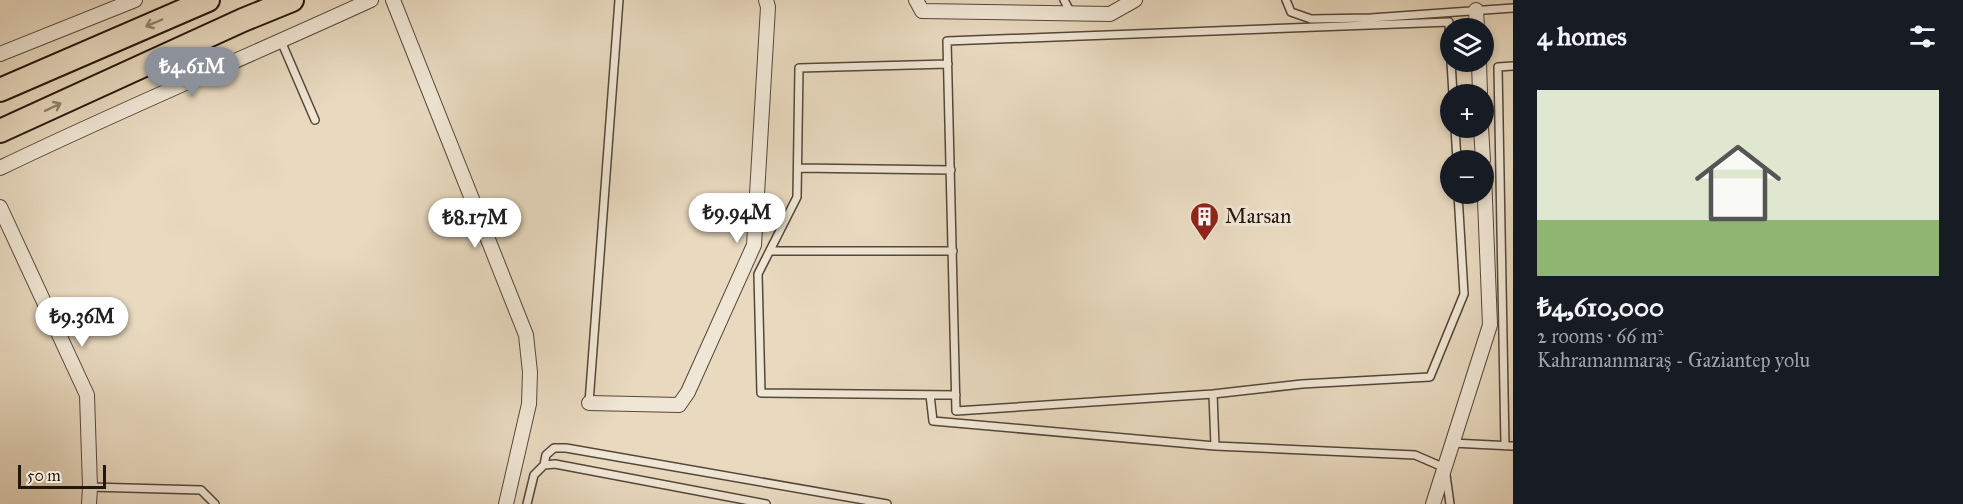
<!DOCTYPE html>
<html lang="en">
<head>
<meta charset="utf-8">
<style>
  :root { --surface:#171b24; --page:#242831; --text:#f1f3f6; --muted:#9ea1a6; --line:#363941; --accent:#8c9099 }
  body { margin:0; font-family:"IM FELL Great Primer",serif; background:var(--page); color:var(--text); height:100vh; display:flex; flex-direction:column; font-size:22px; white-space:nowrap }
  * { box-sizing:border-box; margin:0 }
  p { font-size:20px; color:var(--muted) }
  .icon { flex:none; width:33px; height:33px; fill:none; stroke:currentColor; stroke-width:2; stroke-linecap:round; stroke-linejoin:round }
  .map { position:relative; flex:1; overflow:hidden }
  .side { display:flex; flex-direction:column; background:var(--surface); width:450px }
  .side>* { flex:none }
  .fabs { position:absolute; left:1440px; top:18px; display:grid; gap:12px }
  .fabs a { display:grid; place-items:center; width:54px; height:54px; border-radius:50%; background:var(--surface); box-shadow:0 3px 9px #0003; font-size:30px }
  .scale { position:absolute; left:18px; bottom:15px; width:88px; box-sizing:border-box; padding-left:6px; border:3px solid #23170c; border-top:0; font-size:16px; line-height:21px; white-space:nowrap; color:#23170c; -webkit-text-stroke:4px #f0e6d5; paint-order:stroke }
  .price { position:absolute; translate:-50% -51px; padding:0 14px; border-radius:21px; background:#fff; color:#222; font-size:20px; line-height:39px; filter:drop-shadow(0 2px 3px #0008) }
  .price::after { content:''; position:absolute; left:50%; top:36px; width:18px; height:14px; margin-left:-9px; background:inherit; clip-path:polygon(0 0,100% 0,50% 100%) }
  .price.current { background:var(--accent); color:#fff }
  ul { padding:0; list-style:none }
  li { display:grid; align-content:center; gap:12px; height:318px; padding:0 24px }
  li+li { border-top:2px solid var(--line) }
  li span { display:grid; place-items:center; height:186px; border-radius:0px; color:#555 }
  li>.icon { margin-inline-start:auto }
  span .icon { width:108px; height:108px; fill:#fffc; stroke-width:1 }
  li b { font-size:26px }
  h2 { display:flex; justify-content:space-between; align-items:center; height:72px; padding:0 24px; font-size:26px }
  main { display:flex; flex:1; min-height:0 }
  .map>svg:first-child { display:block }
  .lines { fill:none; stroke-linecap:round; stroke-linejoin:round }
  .service-casing { stroke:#544839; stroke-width:10 }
  .minor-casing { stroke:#544839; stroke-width:16 }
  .trunk-casing { stroke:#23170c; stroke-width:26 }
  .service { stroke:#f0e6d5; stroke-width:7 }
  .minor { stroke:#f0e6d5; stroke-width:14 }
  .trunk { stroke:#e8d9bf; stroke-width:22 }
  .oneway { stroke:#8f826e }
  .labels { text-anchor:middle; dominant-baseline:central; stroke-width:6; stroke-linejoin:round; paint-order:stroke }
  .poi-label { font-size:21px; fill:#23170c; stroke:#f0e6d5; text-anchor:start }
</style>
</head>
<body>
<main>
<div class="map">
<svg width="1513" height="504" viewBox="0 0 1513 504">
  <rect width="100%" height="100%" fill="#e8d9bf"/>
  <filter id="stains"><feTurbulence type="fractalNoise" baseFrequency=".00333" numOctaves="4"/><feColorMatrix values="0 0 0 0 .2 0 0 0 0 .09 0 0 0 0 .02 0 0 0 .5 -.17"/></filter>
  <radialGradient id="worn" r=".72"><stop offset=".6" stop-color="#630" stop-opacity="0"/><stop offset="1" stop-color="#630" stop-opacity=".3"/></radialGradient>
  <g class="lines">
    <defs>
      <path id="service" d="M1064,0L1071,13
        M1286,0L1291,12L1311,19L1371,18L1513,8
        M281,41L315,120
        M1450,52L1449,22L947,41L956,411L1213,394L1302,384L1430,377L1464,294L1458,194
        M1451,62L1453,94
        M948,64L799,68L797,197L758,274L761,393L956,395
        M1455,128L1457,160
        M798,168L951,170
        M770,251H953
        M1213,394L1215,446L1415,455L1445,468L1450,504
        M930,395L933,421L1215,446
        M589,403L619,0
        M1452,443L1513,446
        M1505,446L1498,67L1513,66
        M544,465L546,455L554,448H566L887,504
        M90,487L201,490L215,504
        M527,504L534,475L544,465L555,464L766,504"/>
      <path id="minor" d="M393,0L526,335L530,372L529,404L506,504
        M916,0L922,11L1110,14L1135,0
        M1476,10L1477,28
        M0,54L135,0
        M1479,62L1480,94
        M1481,128L1483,160
        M0,168C122,109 247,57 371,0
        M0,207L87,395L90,487L89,504
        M589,403L679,405L688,392L754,245L768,7L766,0
        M1433,504L1490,325L1484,175"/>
      <path id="trunk" d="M0,90L208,0
        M0,131L243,20L292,0"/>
    </defs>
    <!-- service casing -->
    <use href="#service" class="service-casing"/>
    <!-- minor casing -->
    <use href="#minor" class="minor-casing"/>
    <!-- trunk casing -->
    <use href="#trunk" class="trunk-casing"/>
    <!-- service -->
    <use href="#service" class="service"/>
    <!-- minor -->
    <use href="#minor" class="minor"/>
    <!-- trunk -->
    <use href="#trunk" class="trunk"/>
  </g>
  <!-- one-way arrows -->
  <defs><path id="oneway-shaft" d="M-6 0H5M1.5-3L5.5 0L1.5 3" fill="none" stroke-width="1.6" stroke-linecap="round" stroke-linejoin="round" transform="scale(1.5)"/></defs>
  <g class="oneway">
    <use href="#oneway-shaft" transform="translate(154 23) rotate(157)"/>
    <use href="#oneway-shaft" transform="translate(53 107) rotate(-25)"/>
  </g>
  <!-- icons -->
  <defs>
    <symbol id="building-pin" viewBox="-11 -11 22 30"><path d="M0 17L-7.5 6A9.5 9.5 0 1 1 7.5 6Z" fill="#8f2418" stroke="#f0e6d5"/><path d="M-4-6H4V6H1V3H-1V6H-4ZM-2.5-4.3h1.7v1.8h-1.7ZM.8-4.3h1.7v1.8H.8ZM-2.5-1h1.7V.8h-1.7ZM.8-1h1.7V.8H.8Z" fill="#fff"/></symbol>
  </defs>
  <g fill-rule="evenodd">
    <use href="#building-pin" x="1188" y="200" width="33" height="45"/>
  </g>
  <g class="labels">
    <!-- poi labels -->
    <g class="poi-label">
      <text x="1225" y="216">Marsan</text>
    </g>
  </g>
  <rect width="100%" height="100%" filter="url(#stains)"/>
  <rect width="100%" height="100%" fill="url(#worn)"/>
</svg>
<div class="fabs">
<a><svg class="icon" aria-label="layers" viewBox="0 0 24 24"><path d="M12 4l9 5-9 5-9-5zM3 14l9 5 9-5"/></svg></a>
<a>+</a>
<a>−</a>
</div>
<div class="scale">50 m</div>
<b class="price current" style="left:192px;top:98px">₺4.61M</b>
<b class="price" style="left:737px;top:244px">₺9.94M</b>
<b class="price" style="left:475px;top:249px">₺8.17M</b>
<b class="price" style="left:82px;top:348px">₺9.36M</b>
</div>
<section class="side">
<h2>4 homes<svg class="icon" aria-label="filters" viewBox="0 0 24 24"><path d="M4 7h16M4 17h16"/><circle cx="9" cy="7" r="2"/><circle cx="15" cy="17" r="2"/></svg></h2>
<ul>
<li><span style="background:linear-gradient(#dfe7d0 70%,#8fb573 0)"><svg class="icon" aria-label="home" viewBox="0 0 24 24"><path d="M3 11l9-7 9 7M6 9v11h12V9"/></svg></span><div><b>₺4,610,000</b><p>2 rooms · 66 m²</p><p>Kahramanmaraş - Gaziantep yolu</p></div></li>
</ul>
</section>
</main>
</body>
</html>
